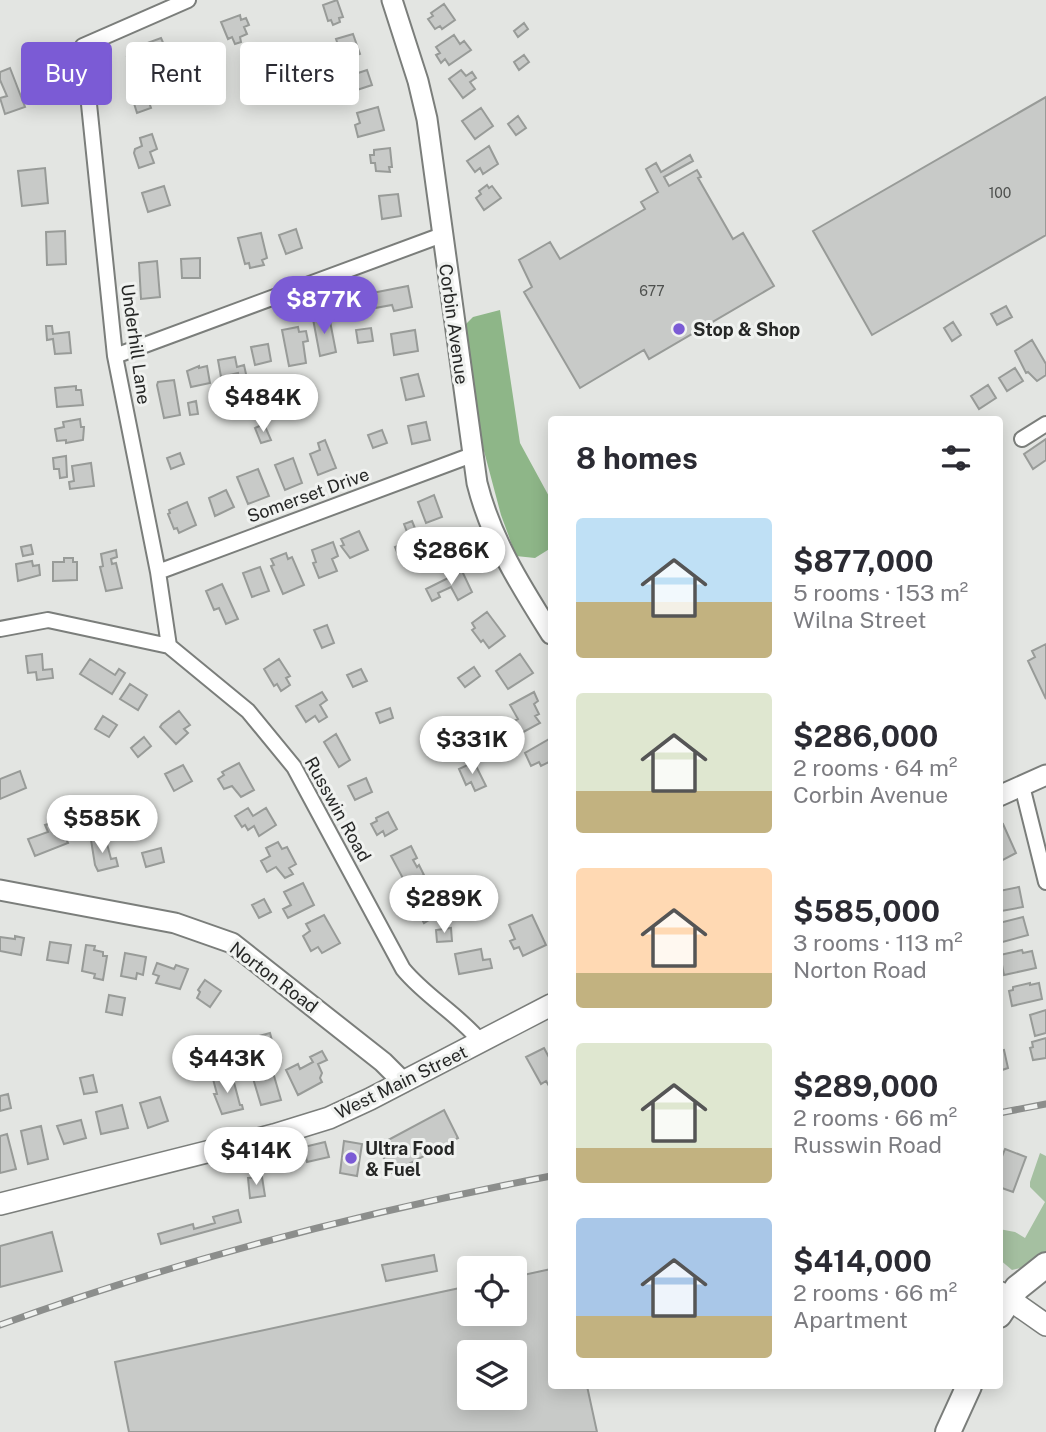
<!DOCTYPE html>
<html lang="en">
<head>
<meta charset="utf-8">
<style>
  :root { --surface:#fff; --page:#f7f7f7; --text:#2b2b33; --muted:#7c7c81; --accent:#7b5bd5 }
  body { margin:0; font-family:"Public Sans",sans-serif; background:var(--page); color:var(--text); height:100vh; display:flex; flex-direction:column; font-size:26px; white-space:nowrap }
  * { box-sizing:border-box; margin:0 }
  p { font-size:23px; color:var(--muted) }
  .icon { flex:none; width:38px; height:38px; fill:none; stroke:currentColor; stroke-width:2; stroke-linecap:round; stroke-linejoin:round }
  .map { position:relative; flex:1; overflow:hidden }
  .panel { position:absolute; left:548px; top:416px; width:455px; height:973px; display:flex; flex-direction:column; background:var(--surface); border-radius:7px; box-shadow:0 4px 18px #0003 }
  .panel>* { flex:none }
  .top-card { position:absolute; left:21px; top:42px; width:422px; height:63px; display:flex; gap:14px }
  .buttons { position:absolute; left:457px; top:1256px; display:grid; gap:14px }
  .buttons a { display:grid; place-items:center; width:70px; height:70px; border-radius:7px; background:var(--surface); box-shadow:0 4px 18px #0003; font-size:35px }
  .price { position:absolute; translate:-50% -60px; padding:0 16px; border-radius:24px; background:#fff; color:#222; font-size:23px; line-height:46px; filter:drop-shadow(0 2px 4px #0008) }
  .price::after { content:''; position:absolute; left:50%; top:42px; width:21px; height:16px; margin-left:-10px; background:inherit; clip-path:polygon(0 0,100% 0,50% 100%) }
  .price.selected { background:var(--accent); color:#fff }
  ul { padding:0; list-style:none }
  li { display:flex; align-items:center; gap:21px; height:175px; padding:0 28px }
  li span { display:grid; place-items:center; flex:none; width:196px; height:140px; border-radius:7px; color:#555 }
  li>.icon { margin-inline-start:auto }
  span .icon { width:84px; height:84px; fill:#fffc; stroke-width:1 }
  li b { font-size:30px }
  h2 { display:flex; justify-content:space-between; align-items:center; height:84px; padding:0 28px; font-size:30px }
  .chip { padding:0 24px; border-radius:7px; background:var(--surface); box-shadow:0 4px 18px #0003; font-size:24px; line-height:63px }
  .chip.selected { background:var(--accent); color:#fff }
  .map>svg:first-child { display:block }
  .green { fill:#a5c0a1 }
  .forest { fill:#8eb688 }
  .building { fill:#c8cac8; stroke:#989b98; stroke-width:2; fill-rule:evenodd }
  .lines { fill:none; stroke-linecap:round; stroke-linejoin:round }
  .minor-casing { stroke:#7b7e7b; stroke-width:18 }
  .secondary-casing { stroke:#7b7e7b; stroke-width:23 }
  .primary-casing { stroke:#7b7e7b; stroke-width:24 }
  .motorway-casing { stroke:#7b7e7b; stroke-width:28 }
  .minor { stroke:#fff; stroke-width:14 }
  .secondary { stroke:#fff; stroke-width:19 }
  .primary { stroke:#fff; stroke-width:21 }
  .motorway { stroke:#fff; stroke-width:24 }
  .rail-casing { stroke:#8c8e8c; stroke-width:7 }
  .rail { stroke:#f0f2f0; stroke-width:4.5; stroke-dasharray:13; stroke-linecap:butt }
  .poi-dot { fill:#7b5bd5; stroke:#f0f2f0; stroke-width:2.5 }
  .labels { text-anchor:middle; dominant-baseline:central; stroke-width:6; stroke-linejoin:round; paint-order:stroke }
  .number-label { font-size:14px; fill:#4e504e }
  .street-label { font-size:18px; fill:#262726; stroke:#f0f2f0 }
  .poi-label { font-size:18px; font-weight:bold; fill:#262726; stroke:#f0f2f0; text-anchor:start }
</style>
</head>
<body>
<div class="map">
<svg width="1046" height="1432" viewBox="0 0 1046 1432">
  <rect width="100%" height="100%" fill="#e3e5e2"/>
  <!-- green -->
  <path class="green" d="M1040,1153L1046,1156V1254L1025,1267L1012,1270L999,1259V1229L1015,1232L1025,1238L1045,1202L1030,1187V1182Z"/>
  <!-- forest -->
  <path class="forest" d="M500,310L520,443L551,500V548L535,558L516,556L501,515L476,421L465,325L473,317Z"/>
  <!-- building -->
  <path class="building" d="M337,0L343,17L339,18L340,22L333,25L331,20L328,21L323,5Z
    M444,4L455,20L442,29L440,26L435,29L428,19L433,16L431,13Z
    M240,15L241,20L246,18L249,25L244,27L247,34L240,37L241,42L235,44L232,37L228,39L221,22Z
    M524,23L528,29L518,37L514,31Z
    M353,34L360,54L343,60L336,39Z
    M454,35L460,44L464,41L471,50L449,65L445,59L441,63L436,55L440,53L436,47Z
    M161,38L165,47L154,50L157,58L130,67L127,57L130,56L128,50Z
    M265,45L270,59L258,63L253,50Z
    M524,55L529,62L519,70L514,62Z
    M10,68L25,107L5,114L0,98L7,96L0,80V72Z
    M367,70L372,85L354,91L349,76Z
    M461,70L466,76L472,72L476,78L470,82L475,89L463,98L449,79Z
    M153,83L156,90L146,94L151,108L137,113L132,97L138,94L136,90Z
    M1046,97V235L872,335L813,231Z
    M378,107L384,130L358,137L355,125L360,123L357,113Z
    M481,108L493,126L475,139L462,121Z
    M518,116L526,128L516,135L508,124Z
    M152,134L157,149L150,152L154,163L139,168L134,153L135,149L142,146L140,138Z
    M489,146L498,164L483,174L480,168L475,172L467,161Z
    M390,148L392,167H389L390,172L376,171L375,163H371L370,155H374V150Z
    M690,155L693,161L664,177L669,186L697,170L701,177L698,178L733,239L743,233L774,286L649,359L644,350L580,388L524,292L532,287L519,260L550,242L560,259L645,209L641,202L658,192L646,169L656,163L661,172Z
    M45,168L48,203L22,206L18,171Z
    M487,185L489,188L492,186L501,198L484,210L476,198L481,194L479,191Z
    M164,186L170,205L148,212L142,193Z
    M398,194L401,216L382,219L379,196Z
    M296,229L302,248L286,254L279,235Z
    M65,231L66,264L47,265L46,232Z
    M261,233L267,258L262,260L264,265L250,268L249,263L245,264L238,238Z
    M200,258V278H182L181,259Z
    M157,261L160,297L141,299L139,263Z
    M408,286L412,307L394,311L392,305L375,308L372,293Z
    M1006,306L1012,317L997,325L991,314Z
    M329,316L336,352L320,356L313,319Z
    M953,322L961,335L952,341L944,328Z
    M46,326H52L53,334L69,332L71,353L55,354L53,339L47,340Z
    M298,327L299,332L306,331L308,341L303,342L306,363L289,366L282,330Z
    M371,328L373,341L358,343L356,330Z
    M415,330L418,351L394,355L391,334Z
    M1032,340L1046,364V375L1037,381L1028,372L1026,373L1015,351Z
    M268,344L271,361L255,365L251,347Z
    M235,357L237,367L244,365L248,383L240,385L238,373L221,377L218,360Z
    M199,366V368L207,366L210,383L191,387L187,371Z
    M1015,368L1023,381L1007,391L999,378Z
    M418,374L424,396L406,400L401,378Z
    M174,380L180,415L164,418L157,385L158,382Z
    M988,385L996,398L979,409L971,396Z
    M76,386V390H81L83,405L57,407L55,388Z
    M196,401L198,414L190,415L188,403Z
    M271,402L274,418L258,421L255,405Z
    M80,419L81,427H84L83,440L66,443V440L57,441L55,429L64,427L63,422Z
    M426,422L430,440L412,444L408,426Z
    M264,424L271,440L261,443L255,428Z
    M382,430L387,443L373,448L368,435Z
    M1046,439V460L1033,469L1024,454Z
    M325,440L336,468L318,475L310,454L320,450L318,443Z
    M180,453L184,464L171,469L167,458Z
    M66,456L67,477L60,478L59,469H54L53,458Z
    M293,458L302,483L285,490L275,465Z
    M91,463L94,486L70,489L69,482L74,481L72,466Z
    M258,469L269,496L248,504L237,477Z
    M226,490L234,507L215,516L209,498Z
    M434,495L442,517L426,523L418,502Z
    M187,502L196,525L179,533L177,528L174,529L168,514L170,513L169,510Z
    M412,521L417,533L409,537L404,524Z
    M359,531L368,550L350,558L341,546L344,545L341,539Z
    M449,533L458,553L436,563L427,542Z
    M333,542L338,556L332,559L337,571L319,578L313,563L316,562L312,550Z
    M407,542L412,557L401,562L395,547Z
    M31,545L33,554L23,556L21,547Z
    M116,550L117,557L111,559L112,564L116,563L122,588L106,591L100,567L103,566L101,554Z
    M286,553L288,559L292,557L304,585L283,594L271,566L274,565L271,559Z
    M64,558H73V562H77V580L53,581V562H64Z
    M32,561L33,566L39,565L40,575L18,581L16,564Z
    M260,567L269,591L252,597L243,573Z
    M462,571L472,592L458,600L451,587L438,593L440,597L432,601L426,589Z
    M222,584L238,619L226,624L219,608L214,610L206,591Z
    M487,612L505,636L489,648L483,640L481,642L472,630L475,628L472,623Z
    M327,625L334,643L322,648L314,630Z
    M1046,644V699L1028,661L1035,657L1032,651Z
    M42,654L43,670L52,669L53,678L37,680L36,672L28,673L26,656Z
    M520,654L533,673L508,689L496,671Z
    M90,659L115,675L119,669L125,673L112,694L80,674Z
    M279,659L290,676L286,678L290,685L281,691L277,684L274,686L264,669Z
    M474,667L480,676L465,687L458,678Z
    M361,669L367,681L353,687L347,675Z
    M130,684L147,695L138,710L120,699Z
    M322,692L327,700L320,705L327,717L319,722L315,716L306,722L296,706Z
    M534,692L538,701L534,704L539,714L535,716L540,723L516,736L510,723L518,719L510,705Z
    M390,708L393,718L380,723L376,713Z
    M179,711L190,725L184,729L188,733L176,744L160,727L162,724Z
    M103,716L117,725L109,737L95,729Z
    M336,734L350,760L339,767L324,742Z
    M144,737L151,746L138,757L131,748Z
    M551,738V761L541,766L539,762L531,766L525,753Z
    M474,762L486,786L475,791L471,782L466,785L459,769Z
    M239,763L254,790L241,797L232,786L224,789L218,779L224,775L222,772Z
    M183,765L192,781L174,791L165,774Z
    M20,771L26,788L0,799V779Z
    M366,778L372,792L355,800L348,786Z
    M96,806L100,822L86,825L82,810Z
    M248,808L253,816L266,808L276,825L259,836L254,826L248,830L245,825L242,827L235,816Z
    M388,812L397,829L385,836L383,831L377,835L371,824L377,821L376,818Z
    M58,821L68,843L35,856L28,839L48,832L45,825Z
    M1003,824L1016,853L1001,861L999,825Z
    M105,836L111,859L116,858L118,866L98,871L95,865L91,840Z
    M278,842L282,849L287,847L296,864L289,868L293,874L285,878L276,867L267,872L261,861L270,856L266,848Z
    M411,846L417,858L413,860L417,867L419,865L424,875L406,884L391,856Z
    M161,848L164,862L146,867L142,853Z
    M303,883L314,905L288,918L283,909L291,905L284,892Z
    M1019,887L1023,907L1001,911V914L999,915V891Z
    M433,889L441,903L436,905L440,913L424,923L412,901Z
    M264,899L271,912L259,918L252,905Z
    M324,915L340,943L322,953L318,947L311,951L303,936L310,931L306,924Z
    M532,915L546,945L523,956L519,947L514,949L510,941L515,939L509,925Z
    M1023,917L1028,935L999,943V923Z
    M451,928L452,941L437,942L436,930Z
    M15,936L24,938L21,955L0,951V937L15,939Z
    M50,942L71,945L68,963L47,960Z
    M86,945L95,946L94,950L103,952V956H107L103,980L94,978L95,974L82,971Z
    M481,949L483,960L490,959L492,968L459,974L455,954Z
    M1022,950L1023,953L1032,951L1036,968L1004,975L1000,955Z
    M125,953L146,957L143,975L137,973L136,979L121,976Z
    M157,963L174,969L176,965L188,969L180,989L156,983L159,976L153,974Z
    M205,980L221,991L210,1007L197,998L200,992L198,990Z
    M1030,983V985L1039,983L1042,999L1012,1006L1009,991L1013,990V987Z
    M109,995L125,998L122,1015L106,1012Z
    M1046,1010V1033L1035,1036L1030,1015Z
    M270,1033L274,1048L259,1052L255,1037Z
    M1046,1038V1058L1033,1060L1030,1048L1033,1047L1032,1042Z
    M241,1043L245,1058L232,1062L228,1047Z
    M544,1048L551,1061V1085L549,1086L546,1081L541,1084L526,1057Z
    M1004,1050L1008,1068L999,1071V1051Z
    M322,1051L327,1060L318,1064L322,1073L320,1078L322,1082L298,1095L286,1070L298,1064L300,1069L313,1062L310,1057Z
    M270,1062L281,1100L261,1105L252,1075L261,1072L260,1066Z
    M93,1075L97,1092L84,1094L80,1078Z
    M232,1075L240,1105H242L243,1109L222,1114L214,1094H217L213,1079Z
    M8,1094L11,1108L0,1111V1096Z
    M160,1097L168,1121L148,1128L140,1103Z
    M122,1105L128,1128L101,1134L96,1112Z
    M444,1110L458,1138L392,1173L377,1146Z
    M81,1120L86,1138L64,1144L57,1126Z
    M41,1126L48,1159L28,1164L21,1131Z
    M7,1134L16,1169L0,1173V1136Z
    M344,1141L362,1144L357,1176L340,1173Z
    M325,1142L329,1157L307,1162L304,1147Z
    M1005,1149L1026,1157L1013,1192L999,1187V1158L1001,1159Z
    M262,1177L265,1196L250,1198L248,1178Z
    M238,1210L241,1222L161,1244L158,1234L193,1224L194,1229L215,1223L213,1217Z
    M52,1232L62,1271L0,1287V1246Z
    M434,1255L437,1271L386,1281L382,1265Z
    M551,1269V1386H587L597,1432H129L115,1362L469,1286V1314H514V1277ZM469,1353H514V1398H469Z"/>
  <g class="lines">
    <defs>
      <path id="minor" d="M115,356L442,235
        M1022,439L1046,424
        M158,572L472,455
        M0,629L48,620L169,646L248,711L294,767L403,969C426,997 458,1014 481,1042
        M169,646L158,572L115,356L83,46L188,0
        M1022,786L1046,882"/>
      <path id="secondary" d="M392,0L418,81L427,119L477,483C491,539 520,585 551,634
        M999,796L1046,775
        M0,890L175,923L232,943L383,1062L403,1082"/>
      <path id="primary" d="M0,1204L274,1135L329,1118L370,1099L551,1005
        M999,1292L1046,1325"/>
      <path id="motorway" d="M999,1315L1017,1288L1046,1265
        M948,1432L969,1386"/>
    </defs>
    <!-- minor casing -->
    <use href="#minor" class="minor-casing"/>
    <!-- secondary casing -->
    <use href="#secondary" class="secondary-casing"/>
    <!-- primary casing -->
    <use href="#primary" class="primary-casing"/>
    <!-- motorway casing -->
    <use href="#motorway" class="motorway-casing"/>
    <!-- minor -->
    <use href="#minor" class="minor"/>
    <!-- secondary -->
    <use href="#secondary" class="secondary"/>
    <!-- primary -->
    <use href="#primary" class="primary"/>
    <!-- motorway -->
    <use href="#motorway" class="motorway"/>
    <defs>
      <path id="rail" d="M999,1113L1046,1104
        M0,1325C179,1260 364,1212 551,1176"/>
    </defs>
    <!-- rail casing -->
    <use href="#rail" class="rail-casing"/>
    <!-- rail -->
    <use href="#rail" class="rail"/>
  </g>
  <!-- markers -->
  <g class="poi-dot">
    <circle cx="679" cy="329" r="7"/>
    <circle cx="351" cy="1158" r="7"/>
  </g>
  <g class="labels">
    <!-- number labels -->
    <g class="number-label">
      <text x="1000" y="193">100</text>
      <text x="652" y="291">677</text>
    </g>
    <!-- street labels -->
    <g class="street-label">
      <text transform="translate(454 324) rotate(82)">Corbin Avenue</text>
      <text transform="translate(136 344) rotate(82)">Underhill Lane</text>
      <text transform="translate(308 495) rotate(-20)">Somerset Drive</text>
      <text transform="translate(338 809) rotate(61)">Russwin Road</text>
      <text transform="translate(274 977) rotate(37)">Norton Road</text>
      <text transform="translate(401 1082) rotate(-26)">West Main Street</text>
    </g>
    <!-- poi labels -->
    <g class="poi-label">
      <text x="693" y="329">Stop &amp; Shop</text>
      <text x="365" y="1148">Ultra Food<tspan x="365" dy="21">&amp; Fuel</tspan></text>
    </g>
  </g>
</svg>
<div class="buttons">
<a><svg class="icon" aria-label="locate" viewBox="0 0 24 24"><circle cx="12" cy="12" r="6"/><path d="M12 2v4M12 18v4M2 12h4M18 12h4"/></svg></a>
<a><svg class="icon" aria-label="layers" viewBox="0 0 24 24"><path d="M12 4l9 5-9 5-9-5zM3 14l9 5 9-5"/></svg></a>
</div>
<b class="price selected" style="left:324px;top:336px">$877K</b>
<b class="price" style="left:263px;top:434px">$484K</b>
<b class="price" style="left:451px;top:587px">$286K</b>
<b class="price" style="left:472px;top:776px">$331K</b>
<b class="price" style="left:102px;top:855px">$585K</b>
<b class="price" style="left:444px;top:935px">$289K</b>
<b class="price" style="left:227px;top:1095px">$443K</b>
<b class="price" style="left:256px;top:1187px">$414K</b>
<div class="top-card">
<a class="chip selected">Buy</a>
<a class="chip">Rent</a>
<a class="chip">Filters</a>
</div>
<section class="panel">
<h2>8 homes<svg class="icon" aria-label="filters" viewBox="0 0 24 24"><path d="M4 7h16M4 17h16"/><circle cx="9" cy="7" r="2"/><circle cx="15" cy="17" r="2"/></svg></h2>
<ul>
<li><span style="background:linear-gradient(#bfe0f5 60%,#c2b280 0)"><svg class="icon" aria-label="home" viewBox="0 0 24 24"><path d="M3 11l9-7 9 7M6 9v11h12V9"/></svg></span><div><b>$877,000</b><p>5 rooms · 153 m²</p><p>Wilna Street</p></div></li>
<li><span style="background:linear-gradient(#dfe7d0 70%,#c2b280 0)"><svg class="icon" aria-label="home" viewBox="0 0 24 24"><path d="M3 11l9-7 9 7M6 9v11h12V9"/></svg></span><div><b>$286,000</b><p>2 rooms · 64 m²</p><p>Corbin Avenue</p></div></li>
<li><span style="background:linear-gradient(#ffd9b3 75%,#c2b280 0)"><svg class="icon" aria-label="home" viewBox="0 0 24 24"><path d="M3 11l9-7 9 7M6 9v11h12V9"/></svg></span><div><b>$585,000</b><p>3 rooms · 113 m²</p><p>Norton Road</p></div></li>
<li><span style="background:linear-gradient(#dfe7d0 75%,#c2b280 0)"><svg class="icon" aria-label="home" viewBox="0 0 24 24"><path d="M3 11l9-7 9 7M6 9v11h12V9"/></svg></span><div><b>$289,000</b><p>2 rooms · 66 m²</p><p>Russwin Road</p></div></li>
<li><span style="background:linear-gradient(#a9c7e8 70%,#c2b280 0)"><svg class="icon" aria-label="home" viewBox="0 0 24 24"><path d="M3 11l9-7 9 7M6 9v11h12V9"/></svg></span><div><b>$414,000</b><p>2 rooms · 66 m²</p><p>Apartment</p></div></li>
</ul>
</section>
</div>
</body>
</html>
